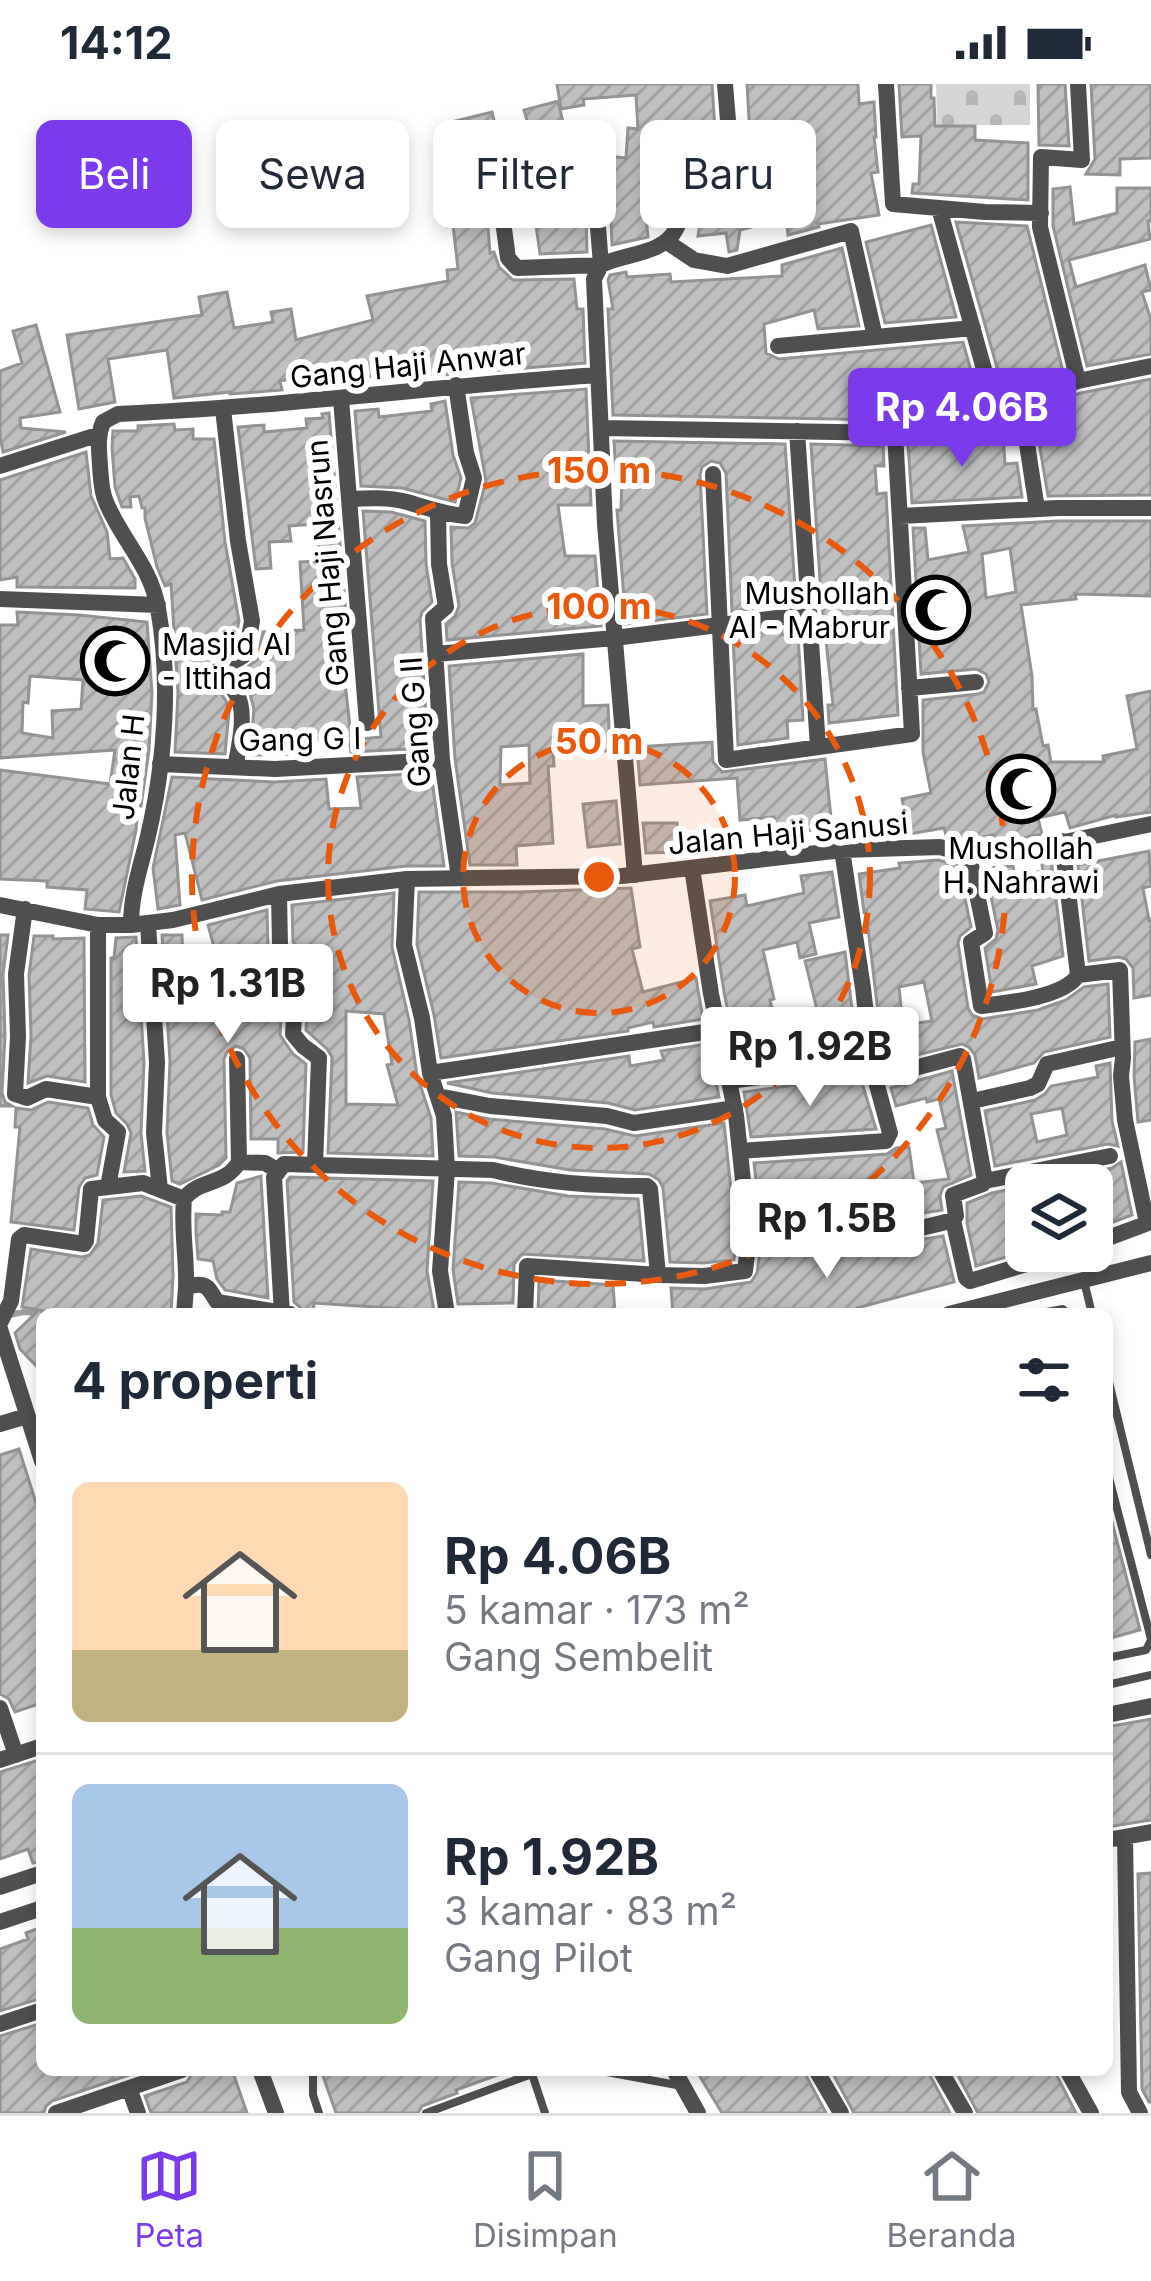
<!DOCTYPE html>
<html lang="id">
<head>
<meta charset="utf-8">
<style>
  :root { --surface:#fff; --page:#f2f2f3; --text:#1f2937; --muted:#747a83; --line:#e0e1e3; --accent:#7c3aed }
  body { margin:0; font-family:Inter,sans-serif; background:var(--page); color:var(--text); height:100vh; display:flex; flex-direction:column; font-size:45px; white-space:nowrap }
  * { box-sizing:border-box; margin:0 }
  p { font-size:39px; color:var(--muted) }
  .icon { flex:none; width:66px; height:66px; fill:none; stroke:currentColor; stroke-width:2; stroke-linecap:round; stroke-linejoin:round }
  .map { position:relative; flex:1; overflow:hidden }
  .sheet { position:absolute; left:36px; top:1224px; width:1077px; height:768px; display:flex; flex-direction:column; background:var(--surface); border-radius:18px; box-shadow:0 6px 18px #0003 }
  .sheet>* { flex:none }
  .top-card { position:absolute; left:36px; top:36px; width:1080px; height:108px; display:flex; gap:24px }
  .buttons { position:absolute; left:1005px; top:1080px; display:grid; gap:24px }
  .buttons a { display:grid; place-items:center; width:108px; height:108px; border-radius:18px; background:var(--surface); box-shadow:0 6px 18px #0003; font-size:60px }
  .price { position:absolute; translate:-50% -102px; padding:0 27px; border-radius:12px; background:#fff; color:#222; font-size:39px; line-height:78px; filter:drop-shadow(0 3px 6px #0008) }
  .price::after { content:''; position:absolute; left:50%; top:72px; width:36px; height:27px; margin-left:-18px; background:inherit; clip-path:polygon(0 0,100% 0,50% 100%) }
  .price.active { background:var(--accent); color:#fff }
  ul { padding:0; list-style:none }
  li { display:flex; align-items:center; gap:36px; height:300px; padding:0 36px }
  li+li { border-top:3px solid var(--line) }
  li span { display:grid; place-items:center; flex:none; width:336px; height:240px; border-radius:18px; color:#555 }
  li>.icon { margin-inline-start:auto }
  span .icon { width:144px; height:144px; fill:#fffc; stroke-width:1 }
  li b { font-size:51px }
  h2 { display:flex; justify-content:space-between; align-items:center; height:144px; padding:0 36px; font-size:51px }
  .chip { padding:0 42px; border-radius:18px; background:var(--surface); box-shadow:0 6px 18px #0003; font-size:42px; line-height:108px }
  .chip.active { background:var(--accent); color:#fff }
  .status { display:flex; justify-content:space-between; align-items:center; height:84px; padding:0 60px; background:var(--surface); direction:ltr }
  .status svg { height:33px; fill:currentColor }
  .menu { display:flex; justify-content:space-around; align-items:center; height:168px; border-top:3px solid var(--line); background:var(--surface); font-size:33px; color:var(--muted) }
  .menu a { display:grid; justify-items:center; gap:6px }
  .menu .active { color:var(--accent) }
  .map>svg:first-child { display:block }
  .cemetery { fill:url(#cemetery-stones) }
  .lines { fill:none; stroke-linecap:round; stroke-linejoin:round }
  .stream { stroke:#9d9d9d; stroke-width:6 }
  .building { fill:url(#building-hatch); stroke:#939393; stroke-width:3; fill-rule:evenodd }
  .lane { stroke:#4f4f4f; stroke-width:8 }
  .street { stroke:#4f4f4f; stroke-width:16 }
  .ring { fill:none; stroke:#e8590c; stroke-width:6; stroke-dasharray:21 15 }
  .labels { text-anchor:middle; dominant-baseline:central; stroke-width:12; stroke-linejoin:round; paint-order:stroke }
  .street-label { font-size:30px; fill:#000; stroke:#fff }
  .poi-label { font-size:30px; fill:#000; stroke:#fff; text-anchor:end }
  .centre { fill:#e8590c; stroke:#fff; stroke-width:6 }
  .ring-label { font-size:36px; text-anchor:middle; font-weight:bold; fill:#e8590c; stroke:#fff; stroke-width:12; stroke-linejoin:round; paint-order:stroke }
</style>
</head>
<body>
<div class="status"><b>14:12</b><svg viewBox="0 0 49 12"><path d="M0 12V9h3v3zM5 12V6h3v6zM10 12V3h3v9zM15 12V0h3v12zM26 1h20v11H26zM47 4h2v5h-2z"/></svg></div>
<div class="map">
<svg width="1151" height="2029" viewBox="0 0 1151 2029">
  <defs>
    <pattern id="cemetery-stones" width="16" height="16" patternUnits="userSpaceOnUse" patternTransform="scale(3)"><rect width="16" height="16" fill="#d6d6d6"/><path d="M2 7V4a2 2 0 0 1 4 0v3zM10 15v-3a2 2 0 0 1 4 0v3z" fill="#b6b6b6"/></pattern>
    <pattern id="building-hatch" width="6" height="6" patternUnits="userSpaceOnUse" patternTransform="scale(3)"><rect width="6" height="6" fill="#bfbfbf"/><path d="M-1 1l2-2M0 6l6-6M5 7l2-2" fill="none" stroke="#a2a2a2"/></pattern>
  </defs>
  <rect width="100%" height="100%" fill="#fff"/>
  <!-- cemetery -->
  <path class="cemetery" d="M936,0H1030V41H937Z"/>
  <g class="lines">
    <!-- stream -->
    <path class="stream" d="M9,1231L24,1228L51,1230"/>
  </g>
  <!-- building -->
  <path class="building" d="M557,0H712L716,62L695,78L666,84V87L650,92L666,94L663,133L646,132L648,153L612,161L608,72L626,74L628,44L638,45L636,11L583,15L584,21L561,25Z
    M747,0H858L859,20L874,18L876,53H874L878,88L871,89L879,131L818,140L819,143L788,151L786,134L740,146L737,166L729,168L726,149L698,152L702,128L695,127L705,103L709,100L734,104L748,100L745,66H742V52H750Z
    M899,0H931V14H934L935,42H975V56L1028,59V116L912,109L913,100H919L921,52L902,53Z
    M1038,0H1065L1069,62L1039,61Z
    M1091,0H1151V74L1120,75V91L1086,90L1095,75Z
    M558,17L570,68L577,67L581,96L585,95L587,168L540,170L531,105L537,104L528,56L532,54L524,26Z
    M492,28L500,60L491,59L482,67L468,70L475,107L485,105L490,169L494,168L499,183L513,196L574,195L577,225H583L585,279L441,291V289L390,296L389,289L358,295L359,299L315,303L312,291L280,297L282,306L230,310V308L174,314L167,266L108,275L115,318L79,325L67,251L202,231L199,213L227,208L234,244L273,238L271,228L291,225L296,256L373,236L367,212L448,197L447,186L458,185L453,141L447,142L441,114L453,112L448,82L457,80L447,39Z
    M1070,103L1074,140L1117,129V104H1151V137H1148L1150,155L1069,176L1076,203L1145,181L1151,206L1142,208L1151,236V270L1087,282L1053,142V105Z
    M956,138L1027,142L1063,288L1003,305Z
    M931,141L956,233L885,239L866,158Z
    M842,164L859,242L818,245L814,226L764,240L766,269L779,275L963,258L978,312L943,320L944,327L891,336L613,331L608,225H613L608,196L610,191L626,188L627,193L670,190L671,198L782,192V181Z
    M36,241L60,328L20,334L21,344L66,348L3,368L0,352V287L22,279L13,247Z
    M1151,295V411L1048,412L1037,346L1008,352L1004,331L1081,309Z
    M586,305L591,421H558L565,472H595L601,542L447,556L446,540L455,532L459,522L452,479L451,443L469,444L475,439L486,397L471,314Z
    M445,317L453,371L461,394L455,418L402,404L361,402L355,327L378,325L379,333L432,327L431,320Z
    M329,329L347,544L339,545L351,652L306,657L307,670L250,671L254,625L249,606L238,590L257,576L263,548L304,546L300,478L320,477L316,440L289,442L291,457L269,458L271,484L256,485L238,343L264,341V348L307,344L306,335L323,334L322,330Z
    M174,340L175,346L193,345V355H214L225,458L239,537L234,562L216,574L211,584L215,601L226,617L229,628L225,670L175,668L178,609L171,500L165,502L157,483L145,434V424H142L139,412L130,413L131,423H122L115,403L112,364L113,347H138V342Z
    M1003,348L1005,380L1017,379L1022,413L912,419L908,360L947,356L957,352Z
    M614,357L785,360L796,519L732,527L726,389L720,379L711,377L702,383L700,391L707,530L626,540L617,426H621L622,391H616Z
    M811,360L883,362L884,382H875L877,410L886,409L898,631L829,639L828,621H833L821,511Z
    M86,368L91,412L107,448L110,475L123,474L135,495V504L17,503V493L0,496V396Z
    M363,427L391,428L425,437L426,480L432,518L422,528L420,535L428,664L351,668L349,656L381,653Z
    M1058,437H1151V512L1075,510L1076,515L1021,521L1032,592L1033,626L1036,625L1043,662L1048,661L1051,678H1104L1103,672L1137,665L1127,612L1151,607V728L1116,733V731L1070,744L1065,728L1038,734L1042,750L997,759L993,751L965,757L946,751L944,744L909,750L902,715L931,709L923,668V616L978,610L984,608L989,598L986,590L976,585L921,590L913,444H925L928,476L969,468L963,442ZM1010,464L1016,508L986,514L982,470Z
    M17,528L79,531L147,538L152,609L149,666L141,722H138L136,746L119,828L85,825L87,806L47,803V797L0,795V686L110,700L115,666L0,674V541H18ZM30,592L83,596L81,625L52,627L53,654L22,649L23,618L28,619Z
    M782,546V551L798,550L803,636L787,637L788,654L738,661L733,552Z
    M583,570V622L608,621L610,667H553L554,682H548L553,759L516,762L517,781H470L455,675L449,582ZM529,661L530,699L500,701L501,663Z
    M712,658L713,678L722,688L825,675L833,754L815,756L814,746L775,748L774,733L740,736L737,694L640,701L637,663Z
    M431,689L444,782H406L277,797L202,816L185,749L175,751L180,821L158,825L153,784L172,693L274,698L326,695L329,725L361,724L357,693Z
    M616,717L620,760L588,763L583,720Z
    M643,739H677L678,768L646,769Z
    M1149,767L1151,802L1143,804L1149,836L1151,835V911L1134,914L1133,884L1126,875L1118,873L1089,877L1078,781Z
    M1051,774L1063,872L1032,882L1036,900L992,908L985,864L996,855L998,846L985,784L1013,782L1015,792L1043,787L1041,776Z
    M938,776L958,781L971,843L960,852L958,859L968,924L972,931L982,935L1038,926L1066,916L1084,903L1108,900L1110,953L1044,968L1034,979L979,994L975,971L969,963L962,960L884,979L866,827L864,828L859,790L900,784L899,779ZM924,898L932,937L903,941L899,903Z
    M832,788L839,833L809,839L816,870L800,874L797,858L763,866L774,915L770,916L779,951L821,942L805,877L845,868L854,941L831,947L834,970L739,983L724,908L710,817L745,811L747,822L804,809L801,792Z
    M631,804L640,863L632,865L643,908L696,894L703,935L654,943L653,938L628,944V947L441,974L434,931L417,860L419,808H519Z
    M394,809L392,863L409,936L417,991L431,1034L433,1072L328,1069L332,973L327,965L306,946L310,885L307,876L293,858L292,821ZM346,927L384,930L392,980L387,981L398,1021L346,1020Z
    M267,826L268,864L284,888L280,951L293,970L306,980L303,1068L278,1069V1055H251L250,974L244,965L236,962L227,968L224,975L226,1074L219,1081L180,1100L172,1097L167,1049L170,977L162,851H182L183,878L217,874L208,841Z
    M0,851H8L3,890L5,952L2,1009L5,1018L12,1022H0Z
    M34,852H53V855L84,854L85,998L47,992L28,999L31,952L29,891Z
    M136,853L144,978L141,1049L145,1087L124,1088L131,1049L127,1040L116,1029L111,1011V874H114L116,854Z
    M1151,955V1036L1138,1038L1134,992L1135,958Z
    M708,960L719,1013L635,1026L608,1019L492,1009L447,999L629,972L630,982L664,976L661,967Z
    M1110,979L1112,1037L1118,1062L1108,1060L995,1082L985,1027L1035,1016L1045,1010L1051,1002L1098,993L1096,982ZM1062,1024L1067,1051L1037,1058L1031,1030Z
    M952,987L971,1091L943,1103L940,1112L942,1126L850,1141L796,1144L761,1142L754,1079L887,1070L896,1064L909,1063L914,1099L949,1095L937,1046L946,1044L939,1015L927,1018L926,1014L896,1022L891,1004Z
    M860,992L876,1045L751,1053L744,1008Z
    M48,1018L88,1024L93,1041L104,1053L97,1091L85,1094L79,1103L74,1146L11,1138L20,1043H15L16,1024L31,1026Z
    M456,1028L489,1035L605,1045L635,1052L724,1039L736,1153L734,1176L703,1179L670,1178L663,1104L659,1096L649,1090L570,1086L494,1073L459,1072Z
    M1121,1078L1132,1131L1092,1146V1101H1030L1112,1084Z
    M261,1092V1094L268,1214L225,1206L217,1195L213,1177L198,1175L196,1148V1130L222,1131V1128H230L237,1099Z
    M290,1093L433,1097L427,1187L434,1227L314,1219L313,1230H303L301,1224L294,1218L287,1097Z
    M459,1098L491,1099L568,1112L638,1115L644,1177L522,1170L514,1180L513,1219L458,1220L453,1186Z
    M1026,1102V1167L976,1182L967,1139V1119L992,1109Z
    M141,1112L171,1123L173,1192L171,1230H111L91,1227V1230H68L42,1227V1288L20,1265L15,1249L39,1226L22,1223L31,1165L82,1173L90,1171L98,1159L103,1116Z
    M943,1152L954,1198L857,1224V1230H806V1225H748V1230H673L671,1204L705,1205L751,1198L757,1189L760,1167L796,1169L853,1167Z
    M539,1196L613,1201L615,1229L538,1230Z
    M19,1365L42,1438V1619L15,1628L9,1615L0,1610V1371Z
    M1107,1438H1112L1140,1546L1107,1555Z
    M1151,1635V1736L1107,1743V1643Z
    M42,1675V1777L33,1779L28,1765L0,1775V1688Z
    M1151,1789V2018H1149L1142,2005L1138,1790Z
    M42,1843V1914L0,1927V1865L28,1855L26,1849Z
    M42,1939V1986H131L132,1990L52,2017L46,2022L44,2029H0V1952Z
    M194,1986H232L247,2029H151L145,2012L187,1998Z
    M332,1986H506V1988L456,2006L457,2009L422,2022L418,2029H336L322,1989Z
    M696,1986H803L826,2029H722Z
    M831,1986H927L950,2029H854Z
    M955,1986H1054L1076,2029H978Z"/>
  <g class="lines">
    <!-- lane -->
    <path class="lane" d="M1084,1197L1092,1230
      M1036,1230L1063,1225L1067,1230
      M1107,1290L1151,1471
      M1107,1386L1151,1555
      M1107,1574L1146,1566L1151,1556
      M1107,1601L1151,1591
      M313,1986V2011L319,2029
      M596,1986L682,2002
      M426,2029L532,1990L545,2029"/>
    <!-- street -->
    <path class="street" d="M886,0L893,120L985,128L1041,129
      M494,71L508,174L517,184L601,181L597,130L598,96
      M939,124L994,321
      M667,158L694,176L727,182L851,147L875,253
      M778,262L973,244
      M1078,297L1040,143L1041,73L1082,76L1078,0
      M341,315L367,639
      M223,325L238,457L252,537L246,570L224,584C225,599 229,599 237,611C247,628 239,664 235,683
      M601,344L895,349L946,343L985,323L1078,297L1151,282
      M797,347L818,663
      M1027,360L1037,425
      M0,382L97,351
      M713,390L726,676L912,650L895,349
      M349,415C369,414 388,413 407,418C428,424 443,430 465,432L474,394L466,369L456,301
      M438,430L439,480L446,523L433,534L442,676L459,794
      M900,432L1058,424H1151
      M0,515L158,521
      M436,570L614,554L809,530
      M909,604L976,598
      M160,680L275,685L442,676
      M1062,757L1078,891L1120,886L1123,974L1121,992L1125,1036L1147,1139
      M842,766L863,904L873,992L877,994L960,972L963,975L985,1097L983,1100L953,1111L956,1132L953,1136L966,1194L970,1197L1070,1167
      M969,771L985,849L971,858L981,922C1007,919 1065,913 1078,891
      M692,784L711,910L736,1031L749,1153C802,1163 901,1151 953,1136
      M635,791L605,440L594,195L601,181C625,169 663,171 676,145C683,132 683,113 691,100C702,83 724,82 730,61L725,0
      M407,795L404,861L422,934L430,989L444,1032L447,1086L440,1187L447,1230
      M279,810L280,862L297,884L293,950L303,962L319,974L315,1081
      M0,821L98,841H131L173,836L279,810L407,795L622,792L842,766L940,763L969,771L998,772L1151,740
      M25,825L16,890L18,952L15,1010L27,1014L46,1005L98,1013
      M148,840L157,978L154,1049L160,1105
      M98,841V1013L105,1036L118,1048L108,1103
      M131,841C131,809 141,782 148,752C165,679 171,597 158,524C150,480 122,457 106,418C101,407 101,394 100,382C99,365 97,353 103,338L118,330C279,323 438,302 598,291
      M237,975L239,1078
      M430,989L718,946
      M729,997L871,978
      M438,1012L490,1022L607,1032L634,1039L735,1024
      M972,1017L1030,1004L1038,1000L1047,980L1122,963
      M740,1067L886,1057L890,1049L875,994
      M985,1097L1110,1072
      M184,1115C200,1094 224,1103 239,1078L265,1079L277,1086
      M1092,1160L1151,1138
      M184,1230L186,1203
      M282,1230L274,1093L284,1080L493,1086C544,1099 594,1102 647,1102L650,1105L658,1191L704,1192L745,1187L749,1153
      M525,1230L527,1182L658,1191
      M949,1230L1151,1179
      M0,1239L11,1217L19,1155L24,1151L84,1160L86,1157L91,1105L143,1099L184,1115C181,1145 187,1173 186,1203C207,1197 208,1203 217,1218L290,1230
      M0,1245L42,1377
      M0,1340L27,1332
      M0,1624L16,1671
      M1107,1631L1151,1622
      M0,1676L42,1662
      M1125,1753L1129,2008L1140,2029
      M1107,1756L1151,1748
      M0,1803L42,1789
      M0,1838L42,1824
      M0,1940L42,1926
      M260,1986L276,2029
      M674,1986L698,2029
      M816,1986L841,2029
      M940,1986L965,2029
      M1067,1986L1091,2029
      M129,2004L138,2029
      M56,2029L182,1986"/>
  </g>
  <!-- distance rings -->
  <circle cx="599" cy="793" r="136" fill="#e8590c" fill-opacity=".12"/>
  <g class="ring">
    <circle cx="599" cy="793" r="136"/>
    <circle cx="599" cy="793" r="271"/>
    <circle cx="599" cy="793" r="407"/>
  </g>
  <!-- icons -->
  <defs>
    <symbol id="mosque-ring" viewBox="-11 -11 22 22"><circle r="9.5" fill="#fff" stroke="#000" stroke-width="1.5"/><path d="M3.5-4.9A6 6 0 1 0 3.5 4.9A5 5 0 1 1 3.5-4.9Z" fill="#000"/></symbol>
  </defs>
  <g fill-rule="evenodd">
    <use href="#mosque-ring" x="898" y="488" width="76" height="76"/>
    <use href="#mosque-ring" x="77" y="539" width="76" height="76"/>
    <use href="#mosque-ring" x="983" y="667" width="76" height="76"/>
  </g>
  <g class="labels">
    <!-- street labels -->
    <g class="street-label">
      <text transform="translate(408 281) rotate(-6)">Gang Haji Anwar</text>
      <text transform="translate(327 479) rotate(-95)">Gang Haji Nasrun</text>
      <text transform="translate(415 638) rotate(-94)">Gang G II</text>
      <text transform="translate(300 655) rotate(-1)">Gang G I</text>
      <text transform="translate(128 683) rotate(-84)">Jalan H</text>
      <text transform="translate(788 749) rotate(-5)">Jalan Haji Sanusi</text>
    </g>
    <!-- poi labels -->
    <g class="poi-label">
      <text x="890" y="509">Mushollah<tspan x="890" dy="34">Al - Mabrur</tspan></text>
      <text x="162" y="560" text-anchor="start">Masjid Al<tspan x="162" dy="34">- Ittihad</tspan></text>
      <text x="1021" y="764" text-anchor="middle">Mushollah<tspan x="1021" dy="34">H. Nahrawi</tspan></text>
    </g>
  </g>
  <circle cx="599" cy="793" r="18" class="centre"/>
  <g class="ring-label">
    <text x="599" y="399">150 m</text>
    <text x="599" y="535">100 m</text>
    <text x="599" y="670">50 m</text>
  </g>
</svg>
<div class="buttons">
<a><svg class="icon" aria-label="layers" viewBox="0 0 24 24"><path d="M12 4l9 5-9 5-9-5zM3 14l9 5 9-5"/></svg></a>
</div>
<b class="price active" style="left:962px;top:386px">Rp 4.06B</b>
<b class="price" style="left:228px;top:962px">Rp 1.31B</b>
<b class="price" style="left:810px;top:1025px">Rp 1.92B</b>
<b class="price" style="left:827px;top:1197px">Rp 1.5B</b>
<div class="top-card">
<a class="chip active">Beli</a>
<a class="chip">Sewa</a>
<a class="chip">Filter</a>
<a class="chip">Baru</a>
</div>
<section class="sheet">
<h2>4 properti<svg class="icon" aria-label="filters" viewBox="0 0 24 24"><path d="M4 7h16M4 17h16"/><circle cx="9" cy="7" r="2"/><circle cx="15" cy="17" r="2"/></svg></h2>
<ul>
<li><span style="background:linear-gradient(#ffd9b3 70%,#c2b280 0)"><svg class="icon" aria-label="home" viewBox="0 0 24 24"><path d="M3 11l9-7 9 7M6 9v11h12V9"/></svg></span><div><b>Rp 4.06B</b><p>5 kamar · 173 m²</p><p>Gang Sembelit</p></div></li>
<li><span style="background:linear-gradient(#a9c7e8 60%,#8fb573 0)"><svg class="icon" aria-label="home" viewBox="0 0 24 24"><path d="M3 11l9-7 9 7M6 9v11h12V9"/></svg></span><div><b>Rp 1.92B</b><p>3 kamar · 83 m²</p><p>Gang Pilot</p></div></li>
</ul>
</section>
</div>
<nav class="menu">
<a class="active"><svg class="icon" aria-label="map" viewBox="0 0 24 24"><path d="M3 6l6-2 6 2 6-2v14l-6 2-6-2-6 2zM9 4v14M15 6v14"/></svg>Peta</a>
<a><svg class="icon" aria-label="saved" viewBox="0 0 24 24"><path d="M7 4h10v16l-5-4-5 4z"/></svg>Disimpan</a>
<a><svg class="icon" aria-label="home" viewBox="0 0 24 24"><path d="M3 11l9-7 9 7M6 9v11h12V9"/></svg>Beranda</a>
</nav>
</body>
</html>
